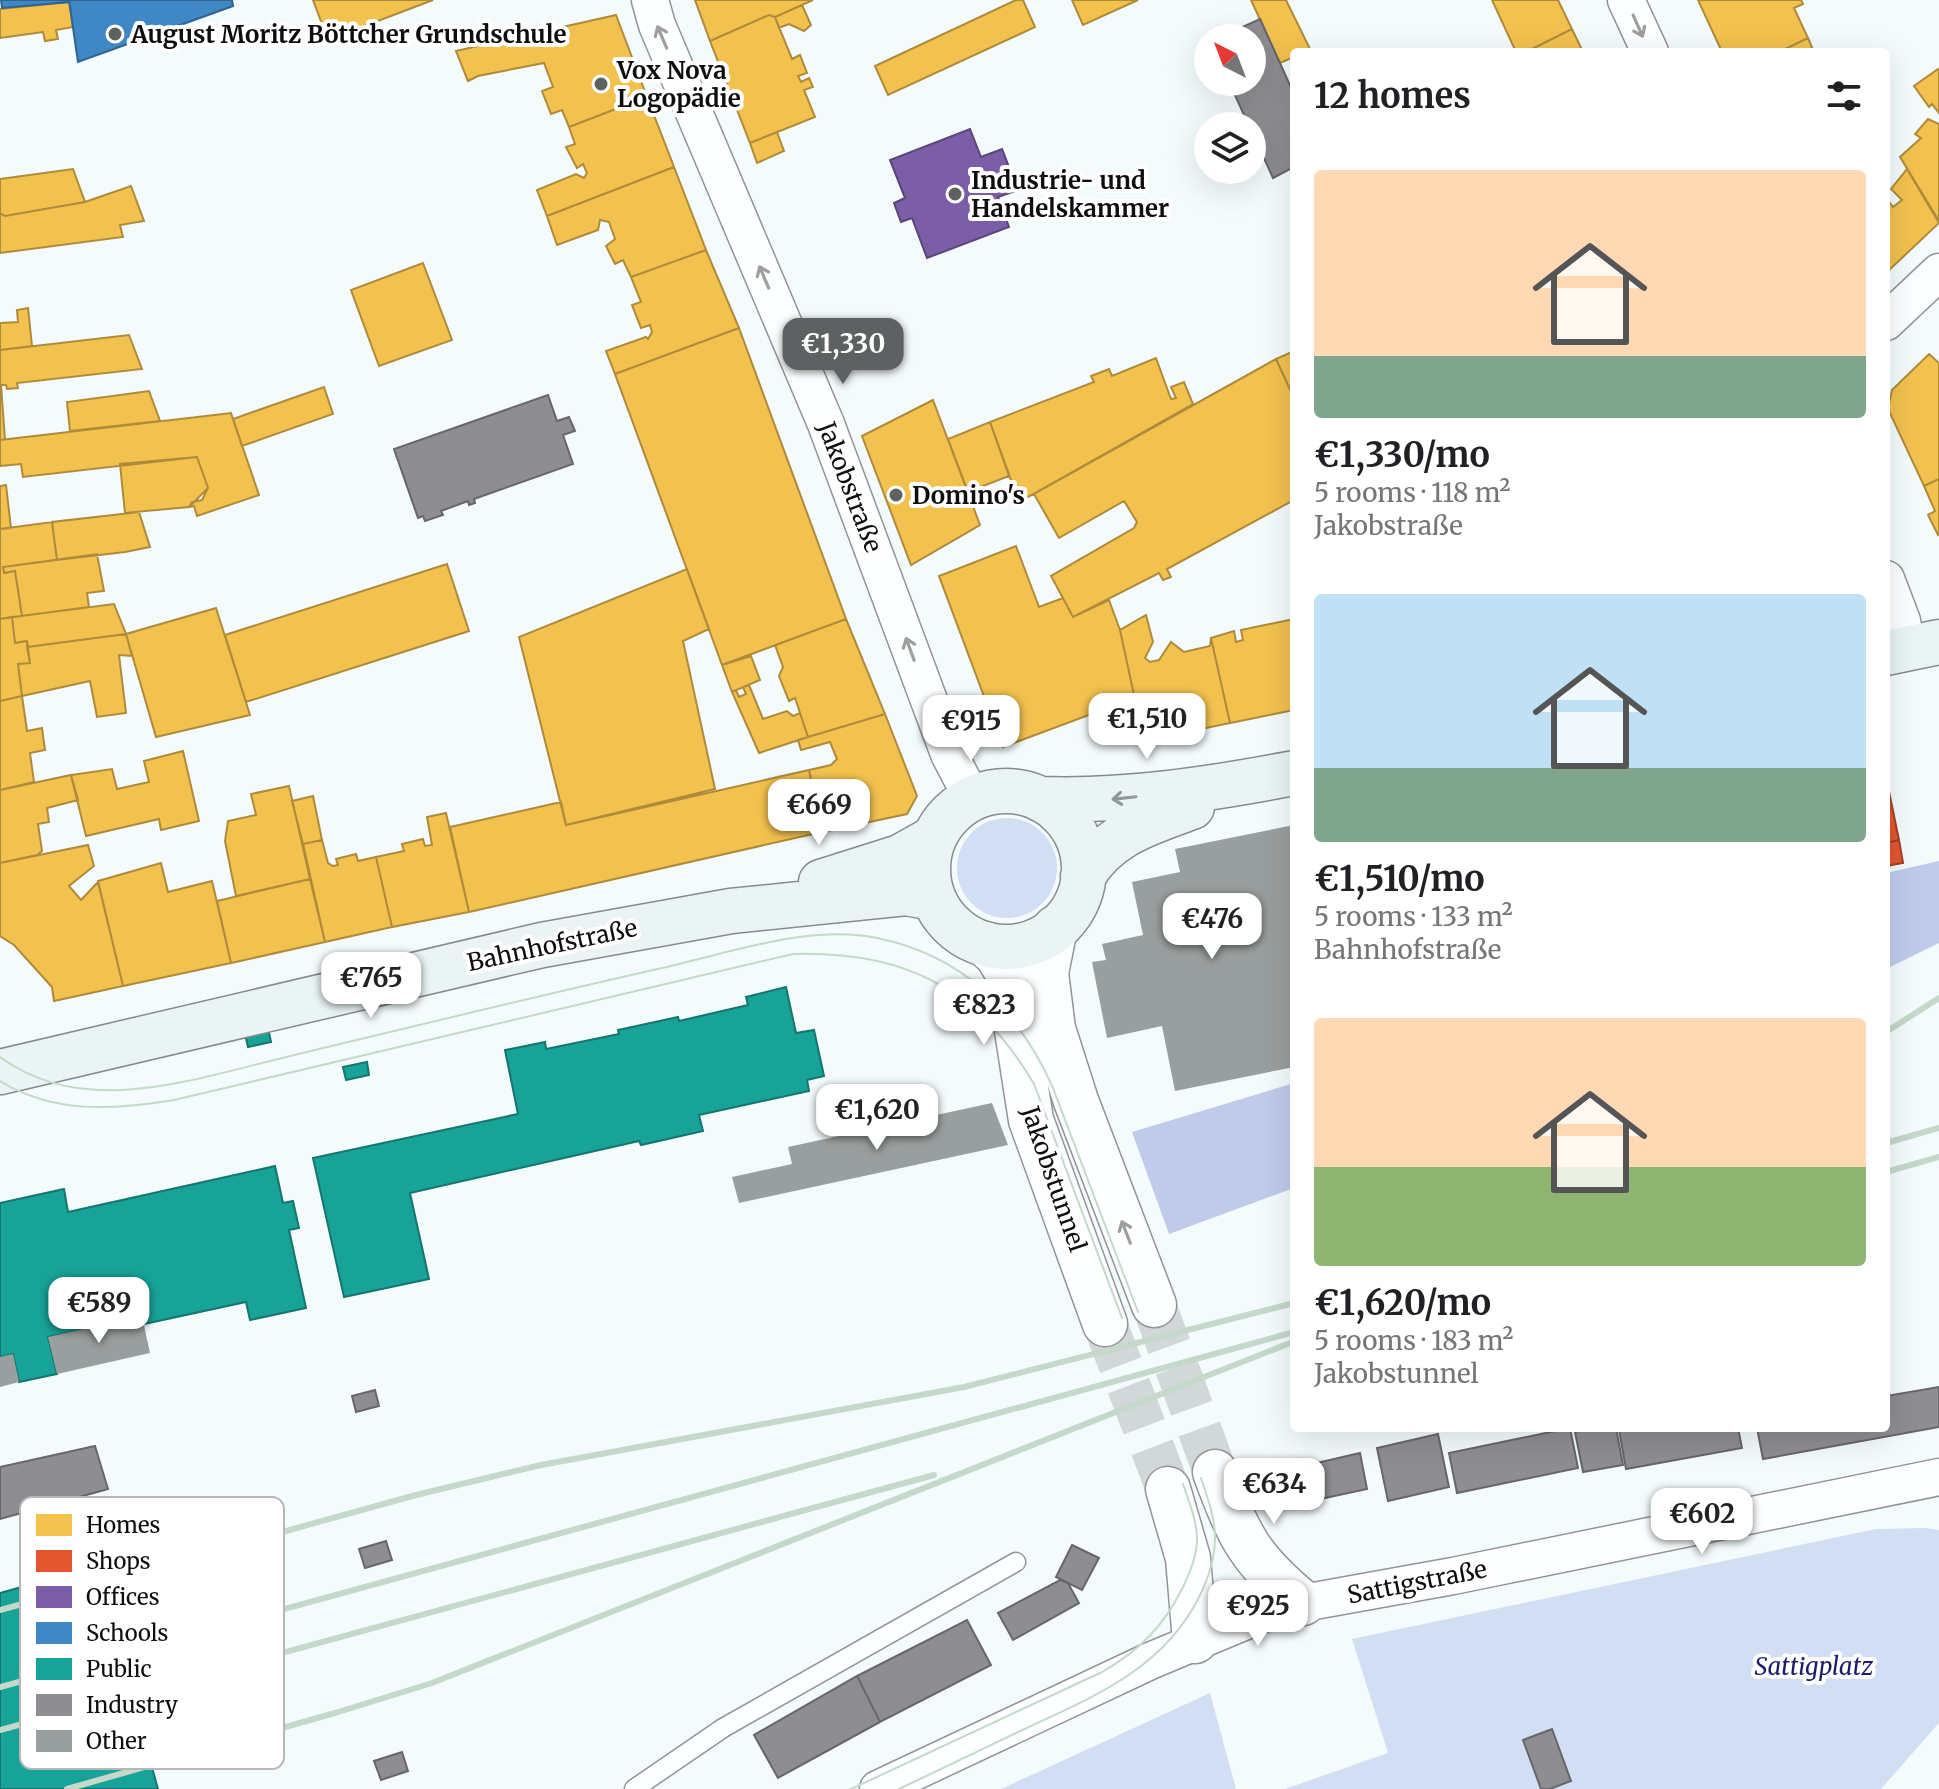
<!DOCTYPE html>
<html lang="en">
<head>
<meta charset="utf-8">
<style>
  :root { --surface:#fff; --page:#f2f2f2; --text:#202124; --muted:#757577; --accent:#5e6161 }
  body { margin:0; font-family:Merriweather,serif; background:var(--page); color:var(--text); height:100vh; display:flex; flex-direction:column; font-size:30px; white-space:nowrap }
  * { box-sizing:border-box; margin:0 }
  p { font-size:26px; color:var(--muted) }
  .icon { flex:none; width:44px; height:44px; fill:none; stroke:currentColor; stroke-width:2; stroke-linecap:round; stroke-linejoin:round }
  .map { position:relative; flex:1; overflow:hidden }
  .sheet { position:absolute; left:1290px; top:48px; width:600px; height:1384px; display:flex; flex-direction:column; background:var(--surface); border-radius:8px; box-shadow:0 8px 32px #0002 }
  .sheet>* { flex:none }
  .needle { width:52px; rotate:318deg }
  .fabs { position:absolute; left:1194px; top:24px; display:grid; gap:16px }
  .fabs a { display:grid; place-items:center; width:72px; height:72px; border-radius:50%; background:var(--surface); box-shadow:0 8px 32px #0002; font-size:40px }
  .price { position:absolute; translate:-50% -68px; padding:0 18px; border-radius:16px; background:#fff; color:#222; font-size:26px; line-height:52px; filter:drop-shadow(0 2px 4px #0008) }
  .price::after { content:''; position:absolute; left:50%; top:48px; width:24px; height:18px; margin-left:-12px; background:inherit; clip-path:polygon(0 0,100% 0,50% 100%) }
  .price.selected { background:var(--accent); color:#fff }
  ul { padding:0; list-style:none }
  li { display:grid; align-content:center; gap:16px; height:424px; padding:0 24px }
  li span { display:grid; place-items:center; height:248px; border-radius:8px; color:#555 }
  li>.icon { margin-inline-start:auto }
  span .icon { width:144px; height:144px; fill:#fffc; stroke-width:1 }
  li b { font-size:34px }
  h2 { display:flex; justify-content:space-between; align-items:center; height:96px; padding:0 24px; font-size:34px }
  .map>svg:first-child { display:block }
  .green { fill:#d2def3 }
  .forest { fill:#c0cbec }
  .homes { fill:#f2c14e; stroke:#ae8b3b; stroke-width:2 }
  .shops { fill:#e4572e; stroke:#a44124; stroke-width:2 }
  .offices { fill:#7b5ea7; stroke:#5a4679; stroke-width:2 }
  .schools { fill:#3f88c5; stroke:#30638e; stroke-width:2 }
  .public { fill:#17a398; stroke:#14766f; stroke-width:2 }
  .industry { fill:#8d8d92; stroke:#67676a; stroke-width:2 }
  .building { fill:#999f9e }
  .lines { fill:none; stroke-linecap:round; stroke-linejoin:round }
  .tertiary-tunnel { stroke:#d2d7d8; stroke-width:44; stroke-dasharray:44 22; stroke-linecap:butt }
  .service-casing { stroke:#929595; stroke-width:21 }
  .minor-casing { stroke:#929595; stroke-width:39 }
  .tertiary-casing { stroke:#929595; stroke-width:47 }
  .secondary-casing { stroke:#888b8c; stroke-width:47 }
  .service { stroke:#fdfeff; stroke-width:18 }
  .minor { stroke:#fdfeff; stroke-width:36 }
  .tertiary { stroke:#fdfeff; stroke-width:44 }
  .secondary { stroke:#eaf4f5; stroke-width:44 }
  .tram { stroke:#c4d9c9; stroke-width:2 }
  .rail { stroke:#c4d9c9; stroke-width:6 }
  .oneway { stroke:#9d9e9f }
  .oneway2 { stroke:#929899 }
  .poi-dot { fill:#5e6161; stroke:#fff; stroke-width:3 }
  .labels { text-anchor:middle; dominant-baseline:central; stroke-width:8; stroke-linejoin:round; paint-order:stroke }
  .poi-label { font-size:24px; font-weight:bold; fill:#0e0e0e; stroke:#fff; text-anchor:start }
  .street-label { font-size:24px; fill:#0e0e0e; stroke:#fff }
  .park-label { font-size:24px; font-style:italic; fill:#1d1a6b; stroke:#fff }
  .key { fill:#fff; stroke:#b7b7b7; stroke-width:2 }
  .key-label { font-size:22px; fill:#0e0e0e }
</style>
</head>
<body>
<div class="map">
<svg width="1939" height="1789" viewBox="0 0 1939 1789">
  <rect width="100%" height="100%" fill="#f4fbfc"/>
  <!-- green -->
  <path class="green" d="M957 868a50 50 0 1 1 100 0a50 50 0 1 1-100 0Z
    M1925,1528L1939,1530V1723L1881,1789H1285L1388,1753L1352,1639L1876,1529Z
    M1210,1693L1236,1789H1001Z"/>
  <!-- forest -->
  <path class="forest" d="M1939,861V943L1886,969V873Z
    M1294,1083V1188L1169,1234L1132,1132Z"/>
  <!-- homes -->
  <path class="homes" d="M313,0H433L328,40Z
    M695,0H813L775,17L769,15L710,41Z
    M1016,0H1023L1035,27L888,95L875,66Z
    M1072,0H1138L1083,25Z
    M1251,0H1286L1310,49L1294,52V57L1280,63Z
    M1492,0H1558L1572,29L1526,52H1516Z
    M1698,0H1801L1803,4L1794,8L1808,38L1779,52H1722Z
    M69,2L73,27L56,30L58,39L45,41L43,32L0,38V9Z
    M802,5L811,25L804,31L789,24L779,28L775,17Z
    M616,15L647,97L569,127L562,110L551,114L542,91L553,87L544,63L478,76L468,81L456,51Z
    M769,15L775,17L792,59L800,55L807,73L798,76L801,82L809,78L813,87L804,90L815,117L750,143L710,41Z
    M1572,29L1583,52H1526Z
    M1808,38L1814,52H1779Z
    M1938,69L1939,71V113L1932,104L1929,107L1914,86Z
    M647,97L674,167L547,216L537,190L576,174L584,178L587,173L583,164L577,168L566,147L575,144L569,127Z
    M1928,119L1939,124V221L1900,157L1921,138L1915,134Z
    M777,132L784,151L757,163L750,143Z
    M674,167L706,250L631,277L623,260L615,264L606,246L615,239L609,222L600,220L598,230L557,245L547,216Z
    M73,169L85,202L5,216L0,213V179Z
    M1907,169L1939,223L1886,273V206L1890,203L1893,207L1902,200L1891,189Z
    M131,186L144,221L120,225L123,237L0,253V213L5,216L85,202Z
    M706,250L739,328L615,374L606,351L646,337L648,339L652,332L650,325L641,328L632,305L641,302L631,277Z
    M423,263L452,340L379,366L351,290Z
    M28,308L32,346L0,350V323L18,322L17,310Z
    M739,328L846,619L722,665L615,374Z
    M129,335L142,369L17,383L18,388L7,389L6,385H1L5,440H0V350Z
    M1294,351V398L1276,359Z
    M1929,354L1939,363V479L1924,486L1888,409L1892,390Z
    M1156,358L1171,399L1176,398L1171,387L1184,382L1193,404L1019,502L990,422L1094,382L1091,376L1109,369L1112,376Z
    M1276,359L1294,398V500L1167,569L1171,577L1163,580L1159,573L1073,617L1051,576L1134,528L1137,522L1124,501L1059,538L1034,494Z
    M324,387L333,414L242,446L233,419Z
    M149,391L160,421L70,431L67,402Z
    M933,400L980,525L911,565L862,436Z
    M231,413L259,495L197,516L194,506L189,507L192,502L202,500L208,488L197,457L23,477L21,464L0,466V440Z
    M990,422L1009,476L968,492L948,439Z
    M197,457L208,488L189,507L125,513L120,464Z
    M1939,479V534L1938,535L1928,515L1935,511L1924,486Z
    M6,485L11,528L0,529V486Z
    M139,512L150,547L125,552L57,560L52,522Z
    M52,522L57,560L3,567L4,573L15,571L22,616L0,619V529Z
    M1016,546L1039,607L1063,598L1073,617L1109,600L1120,630L1144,741L1130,743L1107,726L1102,710L1003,747L939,576Z
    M97,554L104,591L87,593L89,607L22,616L15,571L4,573L3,567Z
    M447,564L469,631L246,702L225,635Z
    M687,569L709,629L683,641L715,789L566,825L519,637Z
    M114,604L126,634L27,647V641L15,643L12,617Z
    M216,608L250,715L156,737L126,634Z
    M1146,615L1153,642L1145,658L1150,662L1159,660L1171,642L1184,652L1210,646L1211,638L1230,723L1144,741L1120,630Z
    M12,617L15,643L27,641L30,663L18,664L22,696L0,701V619Z
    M846,619L885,714L808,737L795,698L789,701L779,676L783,667L775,645Z
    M1294,619V710L1230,723L1211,638L1234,631L1236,642L1243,640L1241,630Z
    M126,634L132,656L119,655L126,713L97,717L90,681L22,696L18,664L30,663L27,647Z
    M751,656L760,680L732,692L722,665Z
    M749,685L763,719L787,711L793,716L800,713L808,737L759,753L732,692L736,690L739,697L746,694L743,687Z
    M22,696L27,731L42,728L45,750L30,753L34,782L0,790V701Z
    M885,714L917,796L907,814L822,832L809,770L831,765L837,759L830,742L801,750L798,740Z
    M183,751L199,821L161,830L159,819L86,836L71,775L112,769L117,789L149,782L144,761Z
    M809,770L822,832L469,912L450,827L561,802L566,825Z
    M71,775L78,800L47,808L49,822L38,824L42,851L37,855L0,863V790Z
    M289,786L310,879L236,896L225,841L228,821L256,815L251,794Z
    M313,796L322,840L303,844L292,801Z
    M446,813L469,912L392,927L376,857L404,851L402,844L423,839L425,846L432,845L427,817Z
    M322,840L328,863L333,866L338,865L336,859L356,854L358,861L376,857L392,927L325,942L303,844Z
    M88,845L94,866L69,886L81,900L98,882L123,986L54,1001L52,987L14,945L0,936V863Z
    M161,863L168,892L212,881L231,963L123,986L98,881Z
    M310,879L325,942L231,963L217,901Z"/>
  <!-- shops -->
  <path class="shops" d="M1886,777L1899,840L1886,843Z
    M1899,840L1903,863L1886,866V843Z"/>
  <!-- offices -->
  <path class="offices" d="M970,129L981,157L1002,149L1018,190L998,197L1009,227L927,258L912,218L901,222L894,203L905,198L890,160Z"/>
  <!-- schools -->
  <path class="schools" d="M1,0H69V2L2,8Z
    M69,0H232L233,6L78,62Z"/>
  <!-- public -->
  <path class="public" d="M786,987L796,1033L814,1030L824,1076L807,1080L809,1091L699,1115L703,1131L641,1145L639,1141L410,1193L429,1279L344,1297L313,1158L518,1114L505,1050L545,1042L546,1049L619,1034L618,1030L678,1017L679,1021L748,1005L746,997Z
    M268,1028L271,1042L248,1047L245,1034Z
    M367,1062L369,1075L346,1080L343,1067Z
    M275,1166L283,1203L293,1201L299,1228L289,1230L306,1308L250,1320L246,1302L144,1324L142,1316L48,1337L57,1374L19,1382L13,1354L0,1357V1203L64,1189L68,1212Z
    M96,1566L158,1789H0V1593Z"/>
  <!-- industry -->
  <path class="industry" d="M1260,19L1294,94V167L1273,178L1252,132V126H1249L1229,82H1252V38H1218Z
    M548,395L557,421L569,417L575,431L563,435L573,464L474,499L475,503L469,505L468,501L441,511L443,515L425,521L423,516L418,518L394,449Z
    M1939,1387V1427L1763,1459L1757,1428H1886V1396Z
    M375,1390L379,1406L356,1412L352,1396Z
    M1570,1428L1578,1468L1457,1493L1449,1453Z
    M1596,1428H1616L1623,1465L1583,1472L1575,1432Z
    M1630,1428H1738L1742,1448L1626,1469L1619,1430Z
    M1438,1434L1449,1487L1388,1501L1377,1448Z
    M95,1446L108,1489L0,1519V1467Z
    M1360,1453L1367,1489L1302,1503L1295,1468Z
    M386,1541L392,1560L365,1568L359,1549Z
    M1072,1545L1099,1558L1082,1590L1056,1577Z
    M1060,1580L1068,1583L1079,1603L1013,1640L998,1613Z
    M967,1620L991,1665L880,1722L857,1676Z
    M857,1676L880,1722L778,1778L754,1735Z
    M1552,1729L1571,1781L1550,1789H1541L1523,1740Z
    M402,1752L408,1771L381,1780L374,1761Z"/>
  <!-- building -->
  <path class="building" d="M1294,825V1067L1175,1091L1162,1026L1107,1038L1092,962L1106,960L1102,944L1143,935L1132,882L1180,872L1175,849Z
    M992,1103L1008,1145L739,1203L732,1177L792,1164L788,1147Z
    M142,1316L150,1353L57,1374L48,1337Z
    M13,1354L19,1382L0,1387V1357Z"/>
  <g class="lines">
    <!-- tertiary-tunnel -->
    <path class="tertiary-tunnel" d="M1154,1305L1215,1472
      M1105,1324L1168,1489"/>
    <defs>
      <path id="service" d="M634,1789L723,1728L1016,1562"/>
      <path id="minor" d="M650,0L657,25L826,424L949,754L972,798
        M1626,0L1650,52
        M1886,322L1939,272
        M1886,579L1902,621L1907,649
        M878,1789L1150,1661L1265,1613L1303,1603L1453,1576L1939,1477"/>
      <path id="tertiary" d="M1055,928L1046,973L1053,1029L1076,1101L1154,1305
        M985,944L997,955L1008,973L1031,1120L1105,1324
        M1215,1472C1239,1536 1249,1559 1303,1603
        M1168,1489L1188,1558L1195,1641"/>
      <path id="secondary" d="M1886,653L1939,642
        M928 869a78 78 0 1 1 156 0a78 78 0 1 1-156 0Z
        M1040,799C1125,802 1210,789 1294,773
        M1083,876C1108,834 1149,823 1192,807
        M821,882L900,857L934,838
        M0,1072L542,945L731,911L906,893L933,898"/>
    </defs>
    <!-- service casing -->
    <use href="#service" class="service-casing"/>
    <!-- minor casing -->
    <use href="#minor" class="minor-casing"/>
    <!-- tertiary casing -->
    <use href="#tertiary" class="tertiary-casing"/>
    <!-- secondary casing -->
    <use href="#secondary" class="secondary-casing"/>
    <!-- service -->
    <use href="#service" class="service"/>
    <!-- minor -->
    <use href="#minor" class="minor"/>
    <!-- tertiary -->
    <use href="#tertiary" class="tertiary"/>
    <!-- secondary -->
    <use href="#secondary" class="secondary"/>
    <!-- tram -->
    <path class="tram" d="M0,1057C82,1117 184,1082 274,1060C403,1029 533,997 662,968C729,953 809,924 877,938C961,955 1019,1010 1053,1088L1138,1312
      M0,1081C54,1114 114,1110 174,1100L793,954C904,951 977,987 1034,1084L1122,1318
      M851,1789L1102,1672C1139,1651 1164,1626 1183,1587C1190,1572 1197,1556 1197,1539C1197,1521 1189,1502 1183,1484
      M899,1789C943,1768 987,1747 1031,1726C1098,1695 1166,1666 1200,1595C1209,1577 1215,1557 1215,1537C1215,1516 1207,1497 1201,1478"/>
    <!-- rail -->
    <path class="rail" d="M1886,1032L1939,998
      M1886,1143L1939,1128
      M1886,1172L1939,1157
      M0,1610L416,1495L541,1465L964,1387L1294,1303
      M0,1687C432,1570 862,1447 1294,1332
      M0,1730L934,1475
      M67,1789L335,1713L432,1683L1290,1343"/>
  </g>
  <!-- one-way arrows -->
  <defs><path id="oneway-shaft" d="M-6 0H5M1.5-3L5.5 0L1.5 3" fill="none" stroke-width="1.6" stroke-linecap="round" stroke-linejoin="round" transform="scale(2)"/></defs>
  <g class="oneway">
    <use href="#oneway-shaft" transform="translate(1638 26) rotate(66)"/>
    <use href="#oneway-shaft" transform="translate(662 37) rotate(-113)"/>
    <use href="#oneway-shaft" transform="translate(764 277) rotate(-113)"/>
    <use href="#oneway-shaft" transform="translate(910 649) rotate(-110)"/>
    <use href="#oneway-shaft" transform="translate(1126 1232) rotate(-111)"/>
  </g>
  <use class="oneway2" href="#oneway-shaft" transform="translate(1124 798) rotate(174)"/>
  <!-- markers -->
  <g class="poi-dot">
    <circle cx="115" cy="34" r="8"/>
    <circle cx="601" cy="84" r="8"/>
    <circle cx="955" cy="194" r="8"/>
    <circle cx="896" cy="495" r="8"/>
  </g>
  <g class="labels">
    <!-- poi labels -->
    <g class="poi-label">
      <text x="131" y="34">August Moritz Böttcher Grundschule</text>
      <text x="617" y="70">Vox Nova<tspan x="617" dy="28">Logopädie</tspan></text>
      <text x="971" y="180">Industrie- und<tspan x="971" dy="28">Handelskammer</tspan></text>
      <text x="912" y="495">Domino's</text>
    </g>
    <!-- street labels -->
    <g class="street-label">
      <text transform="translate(850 487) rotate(69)">Jakobstraße</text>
      <text transform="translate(552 945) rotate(-12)">Bahnhofstraße</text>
      <text transform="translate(1054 1179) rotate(71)">Jakobstunnel</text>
      <text transform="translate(1417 1582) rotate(-11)">Sattigstraße</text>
    </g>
    <!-- park labels -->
    <g class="park-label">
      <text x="1814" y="1666">Sattigplatz</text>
    </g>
  </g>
  <!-- legend -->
  <rect x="20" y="1497" width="264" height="272" rx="12" class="key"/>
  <rect x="36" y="1514" width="36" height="22" fill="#f2c14e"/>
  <rect x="36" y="1550" width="36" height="22" fill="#e4572e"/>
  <rect x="36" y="1586" width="36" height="22" fill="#7b5ea7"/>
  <rect x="36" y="1622" width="36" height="22" fill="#3f88c5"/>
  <rect x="36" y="1658" width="36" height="22" fill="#17a398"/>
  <rect x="36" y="1694" width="36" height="22" fill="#8d8d92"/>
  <rect x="36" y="1730" width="36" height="22" fill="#999f9e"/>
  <g class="key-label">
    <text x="86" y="1533">Homes</text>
    <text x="86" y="1569">Shops</text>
    <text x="86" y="1605">Offices</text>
    <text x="86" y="1641">Schools</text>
    <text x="86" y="1677">Public</text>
    <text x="86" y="1713">Industry</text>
    <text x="86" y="1749">Other</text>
  </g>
</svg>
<div class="fabs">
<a><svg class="needle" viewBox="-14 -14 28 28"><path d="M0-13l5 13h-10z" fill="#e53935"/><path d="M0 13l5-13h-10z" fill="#757577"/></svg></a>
<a><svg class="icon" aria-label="layers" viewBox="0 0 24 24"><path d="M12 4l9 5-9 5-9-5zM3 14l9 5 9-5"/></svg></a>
</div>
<b class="price selected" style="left:843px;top:386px">€1,330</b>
<b class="price" style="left:1147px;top:761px">€1,510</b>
<b class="price" style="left:971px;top:763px">€915</b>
<b class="price" style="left:819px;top:847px">€669</b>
<b class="price" style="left:1212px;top:961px">€476</b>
<b class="price" style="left:371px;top:1020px">€765</b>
<b class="price" style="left:984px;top:1047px">€823</b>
<b class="price" style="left:877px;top:1152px">€1,620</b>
<b class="price" style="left:99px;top:1345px">€589</b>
<b class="price" style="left:1274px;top:1526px">€634</b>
<b class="price" style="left:1702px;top:1556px">€602</b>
<b class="price" style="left:1258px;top:1648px">€925</b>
<section class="sheet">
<h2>12 homes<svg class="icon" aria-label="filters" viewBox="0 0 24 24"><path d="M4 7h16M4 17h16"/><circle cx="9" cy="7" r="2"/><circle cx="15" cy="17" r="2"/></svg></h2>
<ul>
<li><span style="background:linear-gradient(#ffd9b3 75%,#7fa58c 0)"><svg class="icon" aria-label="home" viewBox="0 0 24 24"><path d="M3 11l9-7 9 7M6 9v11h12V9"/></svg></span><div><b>€1,330/mo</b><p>5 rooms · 118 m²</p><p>Jakobstraße</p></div></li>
<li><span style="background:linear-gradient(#bfe0f5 70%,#7fa58c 0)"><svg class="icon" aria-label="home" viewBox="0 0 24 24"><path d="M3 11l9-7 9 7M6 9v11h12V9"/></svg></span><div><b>€1,510/mo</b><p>5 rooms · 133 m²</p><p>Bahnhofstraße</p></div></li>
<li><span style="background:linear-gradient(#ffd9b3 60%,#8fb573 0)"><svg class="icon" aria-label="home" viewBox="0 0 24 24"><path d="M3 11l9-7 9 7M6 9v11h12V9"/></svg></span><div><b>€1,620/mo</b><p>5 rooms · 183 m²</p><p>Jakobstunnel</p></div></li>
</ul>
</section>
</div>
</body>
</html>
